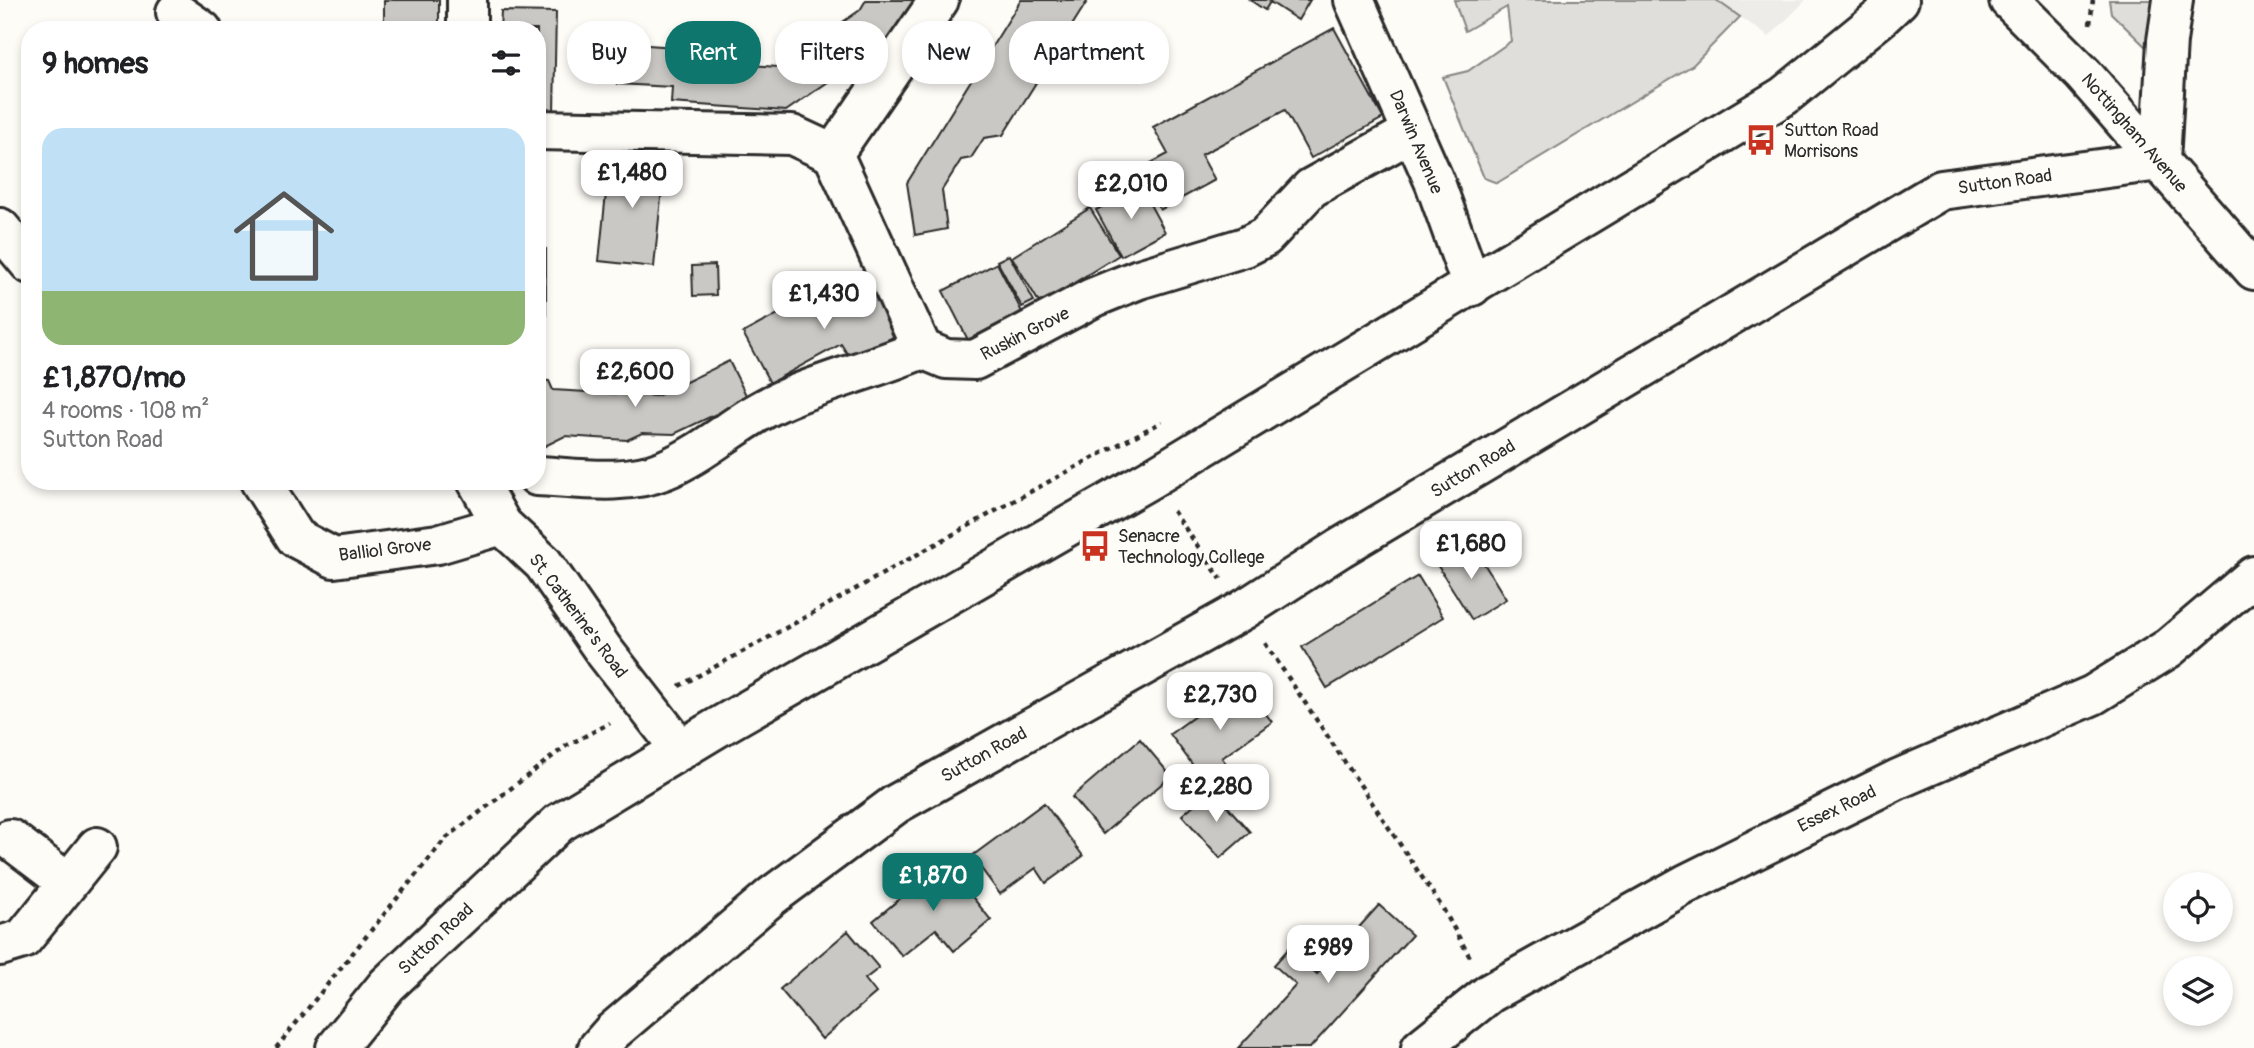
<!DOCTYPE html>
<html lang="en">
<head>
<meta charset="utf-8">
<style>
  :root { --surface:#fff; --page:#f6f6f6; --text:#202124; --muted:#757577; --accent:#0f766e }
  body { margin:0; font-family:Pangolin,sans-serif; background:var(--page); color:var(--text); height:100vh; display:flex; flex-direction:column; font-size:26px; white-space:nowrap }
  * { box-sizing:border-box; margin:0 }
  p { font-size:23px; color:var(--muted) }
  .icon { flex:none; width:38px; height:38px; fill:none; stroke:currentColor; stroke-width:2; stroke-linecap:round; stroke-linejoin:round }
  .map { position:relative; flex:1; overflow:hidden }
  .sheet { position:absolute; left:21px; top:21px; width:525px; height:469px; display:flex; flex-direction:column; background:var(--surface); border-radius:28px; box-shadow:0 4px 10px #0003 }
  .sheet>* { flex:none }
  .guide { position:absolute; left:567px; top:21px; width:665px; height:63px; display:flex; gap:14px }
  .buttons { position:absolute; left:2163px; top:872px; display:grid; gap:14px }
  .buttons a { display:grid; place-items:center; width:70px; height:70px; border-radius:50%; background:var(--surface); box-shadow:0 4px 10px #0003; font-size:35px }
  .price { position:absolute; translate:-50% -60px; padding:0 16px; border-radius:14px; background:#fff; color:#222; font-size:23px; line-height:46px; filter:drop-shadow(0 2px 4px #0008) }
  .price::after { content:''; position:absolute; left:50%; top:42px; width:21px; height:16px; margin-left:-10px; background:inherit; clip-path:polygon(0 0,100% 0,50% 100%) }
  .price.active { background:var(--accent); color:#fff }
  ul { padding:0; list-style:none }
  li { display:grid; align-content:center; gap:14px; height:371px; padding:0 21px }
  li span { display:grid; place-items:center; height:217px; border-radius:21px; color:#555 }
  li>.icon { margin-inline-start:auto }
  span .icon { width:126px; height:126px; fill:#fffc; stroke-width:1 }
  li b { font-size:30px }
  h2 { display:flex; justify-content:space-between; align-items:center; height:84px; padding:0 21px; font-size:30px }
  .pill { padding:0 24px; border-radius:28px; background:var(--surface); box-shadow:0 4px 10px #0003; font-size:24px; line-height:63px }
  .pill.active { background:var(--accent); color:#fff }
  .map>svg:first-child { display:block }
  .built { fill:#edece8 }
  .green { fill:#dfdeda; stroke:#858482; stroke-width:2 }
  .building { fill:#c9c8c4; stroke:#2b2b2b; stroke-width:2 }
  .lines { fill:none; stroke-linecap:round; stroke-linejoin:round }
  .minor-casing { stroke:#2b2b2b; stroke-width:44 }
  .major-casing { stroke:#2b2b2b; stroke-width:44 }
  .path { stroke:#2b2b2b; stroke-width:4.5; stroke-dasharray:5 5; stroke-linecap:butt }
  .minor { stroke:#fdfcf7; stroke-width:38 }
  .major { stroke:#fdfcf7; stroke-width:38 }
  .labels { text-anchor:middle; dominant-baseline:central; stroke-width:6; stroke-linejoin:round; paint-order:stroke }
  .poi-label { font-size:18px; fill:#2b2b2b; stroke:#fdfcf7; text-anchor:start }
  .street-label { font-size:18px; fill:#2b2b2b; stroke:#fdfcf7 }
</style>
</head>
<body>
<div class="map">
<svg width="2254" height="1048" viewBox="0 0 2254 1048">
  <rect width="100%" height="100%" fill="#fdfcf7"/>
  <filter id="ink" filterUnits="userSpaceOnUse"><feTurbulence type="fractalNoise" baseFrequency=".0143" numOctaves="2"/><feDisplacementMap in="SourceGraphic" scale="14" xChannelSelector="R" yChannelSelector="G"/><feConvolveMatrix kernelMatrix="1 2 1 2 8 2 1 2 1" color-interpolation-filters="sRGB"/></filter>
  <g filter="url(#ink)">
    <!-- built -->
    <path class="built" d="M1716,0H1806L1769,37Z"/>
    <!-- green -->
    <path class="green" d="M1454,0H1716L1740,17L1693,65L1497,183L1484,178L1443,77L1468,71L1511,41L1507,7L1465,31Z
      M2109,0H2162L2156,57L2111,13Z"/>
    <!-- building -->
    <path class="building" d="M384,0H439V30H384Z
      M866,0H920L900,32L786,111L671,103L672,87L617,84L619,43L676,47L675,60L778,67L860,10Z
      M1021,0H1088L1003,135L984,138L971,158L961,160L942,190L947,229L915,235L907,183Z
      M1250,0H1310L1298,20L1270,2L1265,10Z
      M501,11L556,12L554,112H537V30H500Z
      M1334,28L1383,118L1311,158L1285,110L1201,155L1215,180L1160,210L1138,170L1168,154L1153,127Z
      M610,154L665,159L654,267L599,261Z
      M1140,186L1165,232L1121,256L1096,210Z
      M1090,208L1119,255L1040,304L1012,257Z
      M537,249H546V331H537Z
      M1009,255L1034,301L1022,307L997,261Z
      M997,263L1022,312L968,340L943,291Z
      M715,265L716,295L693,296L692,266Z
      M876,280L904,331L851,360L841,344L770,383L743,333L800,302L808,317Z
      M729,361L748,399L674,434L642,433L627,440L565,436L541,448L537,447V380L549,381L553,390L657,396Z
      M1470,541L1506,599L1472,620L1436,563Z
      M1418,576L1443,617L1327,688L1302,647Z
      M1242,682L1272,722L1222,758L1231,770L1208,786L1170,734Z
      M1140,739L1171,776L1103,834L1072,797Z
      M1212,789L1250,832L1220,858L1182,815Z
      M1044,803L1083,856L1046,883L1036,868L1000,894L972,856Z
      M944,862L991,920L954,951L936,929L902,956L873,921Z
      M1379,905L1412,935L1310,1048H1238L1296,985L1274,965L1291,946L1302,955L1300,958L1317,974Z
      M848,931L879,968L865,979L876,993L822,1039L780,989Z"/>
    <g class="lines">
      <defs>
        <path id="minor" d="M467,0V30
          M1354,0L1435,183L1472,286
          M2009,0L2083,74L2254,270
          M176,12L202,30
          M537,130L792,135L833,154L922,349
          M833,154L939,0
          M0,228L30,264
          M537,476C578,478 625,486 664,470C706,453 740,418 782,400C828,380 877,368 922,349L946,359L975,360L1092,298L1139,279L1245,247L1265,237L1311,188L1412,132
          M260,481L296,538L334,558L438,544L502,525
          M477,481L502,525L543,563L604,651L681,750
          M10,839L68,883
          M0,946L23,939L97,847
          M598,1048L612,1032L772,896L896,804L1243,610L1340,548L1941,190L2160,161L2167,41L2173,0
          M1421,1048L1490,993L1686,884L1898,779L2093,695L2169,648L2254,576"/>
        <path id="major" d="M336,1048L387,985L559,823L715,729L1150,479L1784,96L1880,18L1899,0"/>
      </defs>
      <!-- minor casing -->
      <use href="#minor" class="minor-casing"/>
      <!-- major casing -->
      <use href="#major" class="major-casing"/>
      <!-- path -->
      <path class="path" d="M2090,24L2093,0
        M1173,511L1221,579
        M1265,643L1442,907L1471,959
        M679,686C841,600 999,505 1162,422
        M276,1048L445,839L566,746L610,723"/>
      <!-- minor -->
      <use href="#minor" class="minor"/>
      <!-- major -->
      <use href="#major" class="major"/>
    </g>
  </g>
  <!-- icons -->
  <defs>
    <symbol id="bus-bare" viewBox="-9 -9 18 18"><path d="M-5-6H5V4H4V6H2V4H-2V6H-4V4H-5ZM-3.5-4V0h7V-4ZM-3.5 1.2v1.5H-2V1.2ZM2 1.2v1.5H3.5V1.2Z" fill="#c8321e" stroke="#fdfcf7" stroke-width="2.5" paint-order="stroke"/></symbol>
  </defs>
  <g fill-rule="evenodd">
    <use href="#bus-bare" x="1739" y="118" width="44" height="44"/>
    <use href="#bus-bare" x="1073" y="524" width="44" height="44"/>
  </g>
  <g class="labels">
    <!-- poi labels -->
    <g class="poi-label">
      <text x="1784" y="130">Sutton Road<tspan x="1784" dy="21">Morrisons</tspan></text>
      <text x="1118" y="536">Senacre<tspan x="1118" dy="21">Technology College</tspan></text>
    </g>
    <!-- street labels -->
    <g class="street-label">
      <text transform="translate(2134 133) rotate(49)">Nottingham Avenue</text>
      <text transform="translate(1416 142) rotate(67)">Darwin Avenue</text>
      <text transform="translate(2005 182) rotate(-8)">Sutton Road</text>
      <text transform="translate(1025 334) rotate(-27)">Ruskin Grove</text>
      <text transform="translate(1473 469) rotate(-31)">Sutton Road</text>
      <text transform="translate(385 550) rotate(-7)">Balliol Grove</text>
      <text transform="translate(578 616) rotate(53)">St. Catherine's Road</text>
      <text transform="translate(984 755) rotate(-29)">Sutton Road</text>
      <text transform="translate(1837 809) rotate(-26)">Essex Road</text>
      <text transform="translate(436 939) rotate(-43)">Sutton Road</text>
    </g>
  </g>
</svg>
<div class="buttons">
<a><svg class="icon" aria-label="locate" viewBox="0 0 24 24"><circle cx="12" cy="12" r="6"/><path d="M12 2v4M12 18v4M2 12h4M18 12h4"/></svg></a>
<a><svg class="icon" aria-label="layers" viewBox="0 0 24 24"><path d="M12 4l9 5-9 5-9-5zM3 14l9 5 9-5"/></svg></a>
</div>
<b class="price" style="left:632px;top:210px">£1,480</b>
<b class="price" style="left:1131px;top:221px">£2,010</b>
<b class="price" style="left:824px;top:331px">£1,430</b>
<b class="price" style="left:635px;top:409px">£2,600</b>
<b class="price" style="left:1471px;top:581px">£1,680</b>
<b class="price" style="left:1220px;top:732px">£2,730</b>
<b class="price" style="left:1216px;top:824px">£2,280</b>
<b class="price active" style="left:933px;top:913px">£1,870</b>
<b class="price" style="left:1328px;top:985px">£989</b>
<div class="guide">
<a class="pill">Buy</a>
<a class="pill active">Rent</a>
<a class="pill">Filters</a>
<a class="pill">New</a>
<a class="pill">Apartment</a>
</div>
<section class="sheet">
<h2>9 homes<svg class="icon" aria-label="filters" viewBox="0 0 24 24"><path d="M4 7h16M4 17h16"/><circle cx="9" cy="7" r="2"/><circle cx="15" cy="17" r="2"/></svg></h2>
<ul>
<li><span style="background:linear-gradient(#bfe0f5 75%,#8fb573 0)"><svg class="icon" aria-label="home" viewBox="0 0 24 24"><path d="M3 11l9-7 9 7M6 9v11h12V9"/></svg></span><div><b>£1,870/mo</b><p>4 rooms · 108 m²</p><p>Sutton Road</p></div></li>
</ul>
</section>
</div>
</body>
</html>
